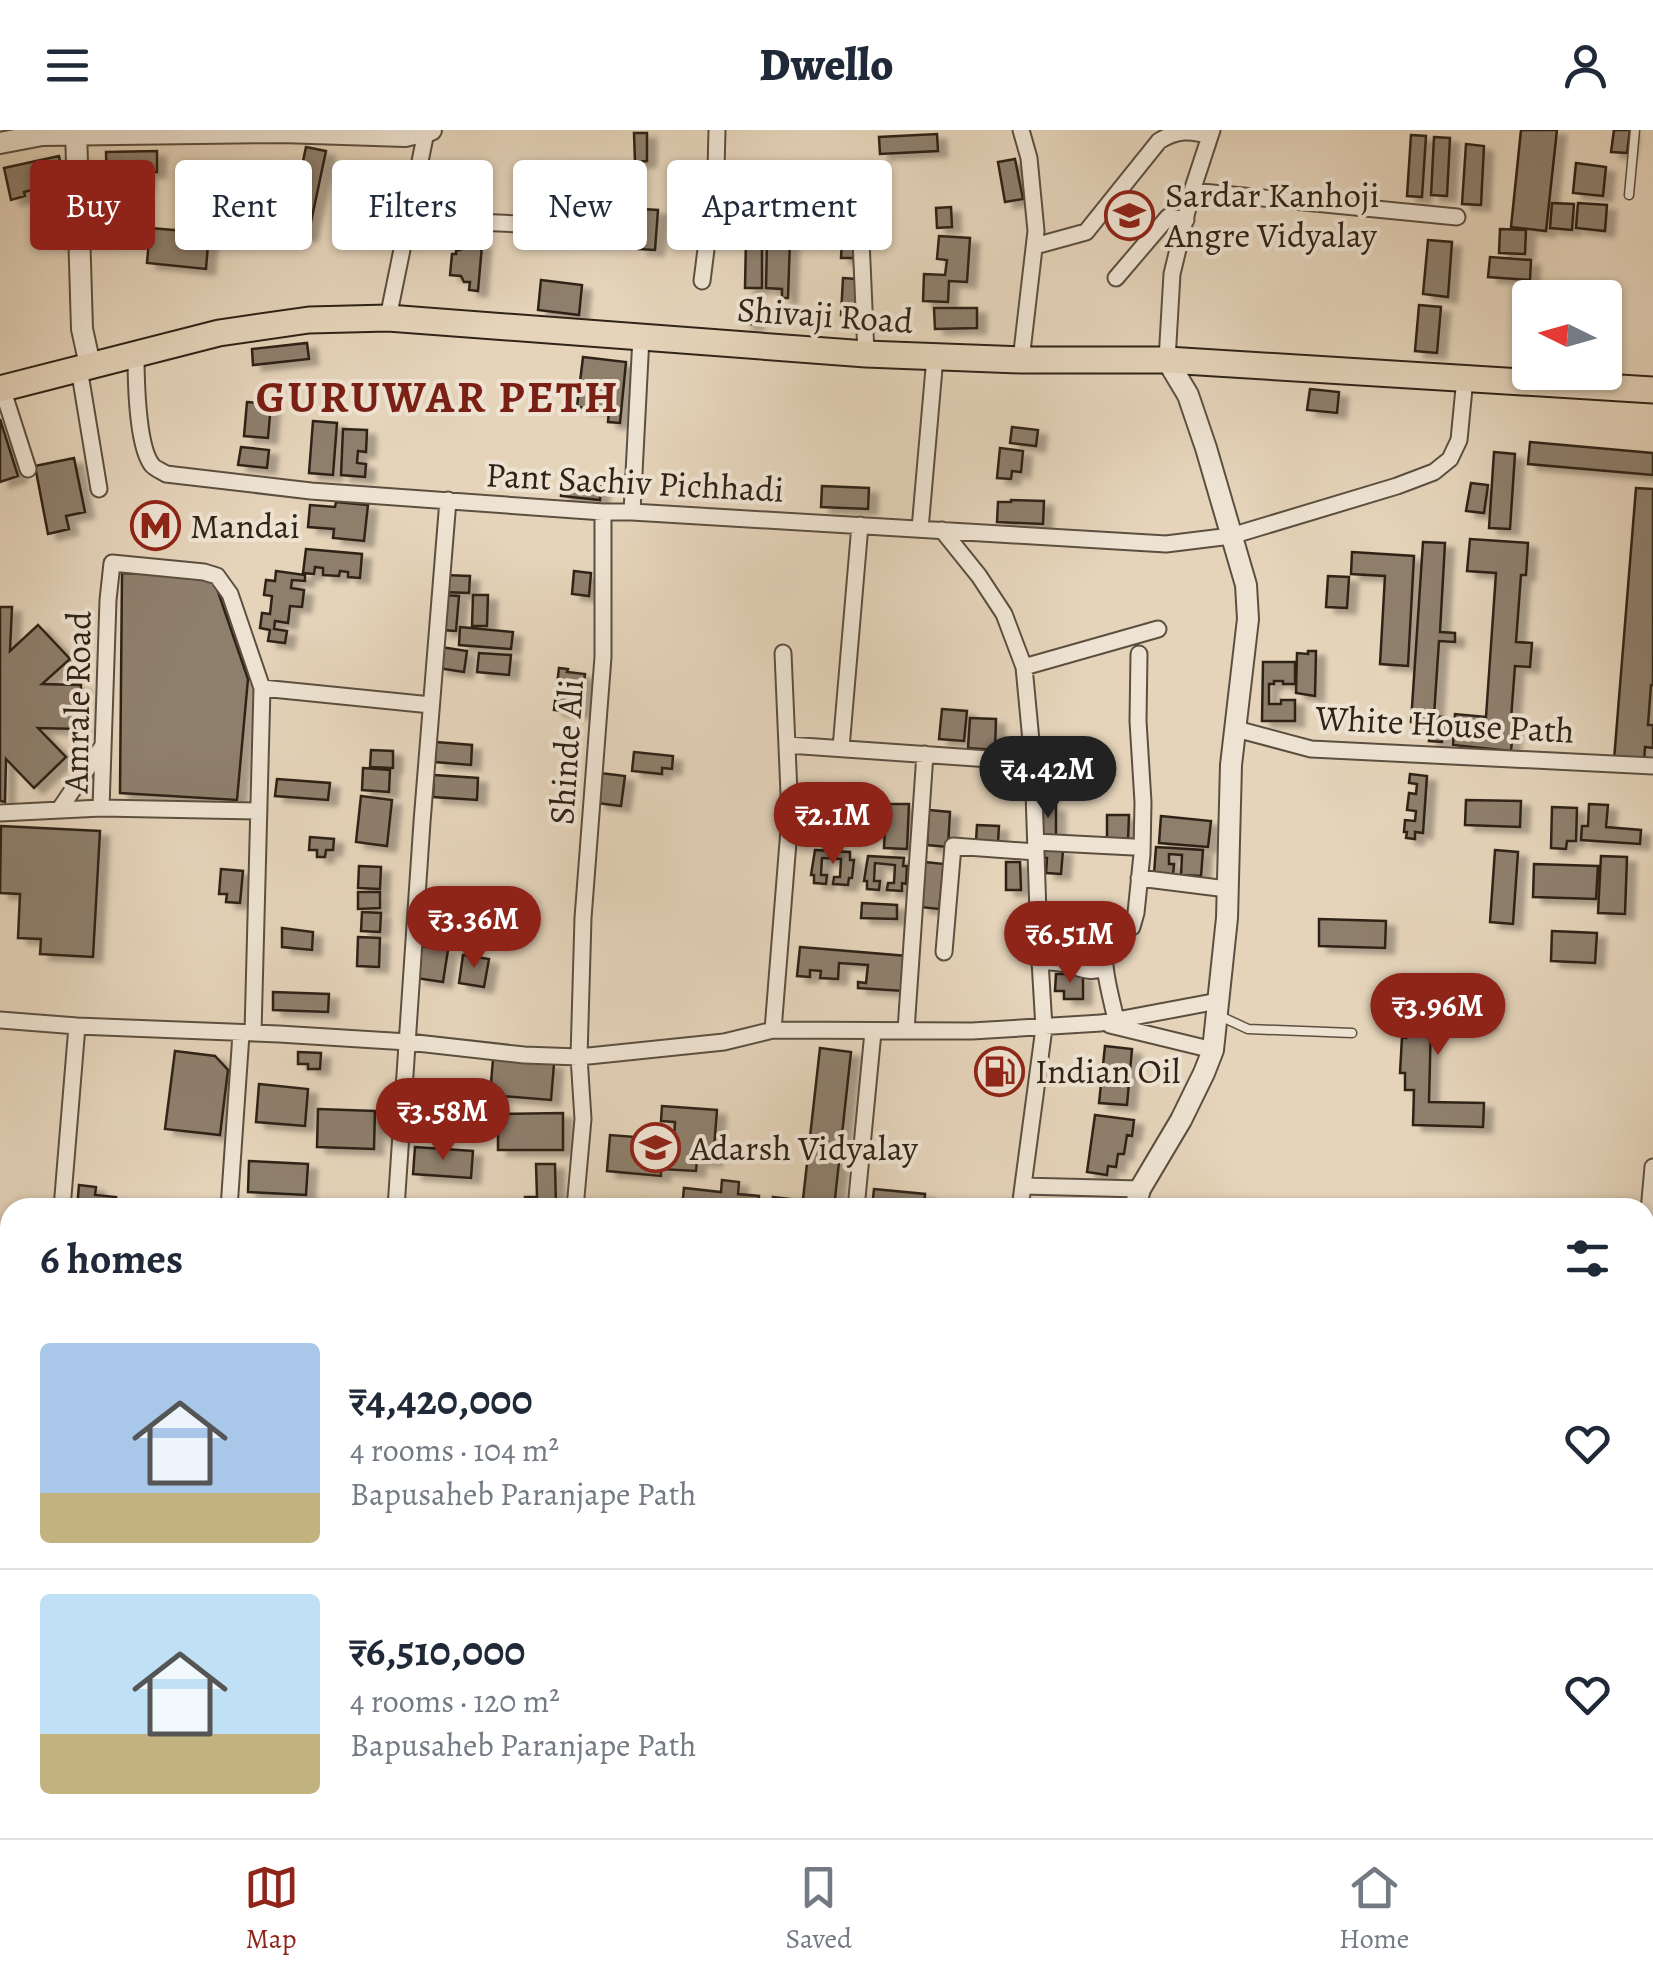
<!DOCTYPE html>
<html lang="en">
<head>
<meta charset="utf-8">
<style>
  :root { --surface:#fff; --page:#f2f2f3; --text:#1f2937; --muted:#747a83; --line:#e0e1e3; --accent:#8f2418 }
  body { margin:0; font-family:Alegreya,serif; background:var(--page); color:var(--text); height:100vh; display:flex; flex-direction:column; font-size:38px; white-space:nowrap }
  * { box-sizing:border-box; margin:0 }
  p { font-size:32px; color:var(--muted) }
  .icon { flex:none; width:55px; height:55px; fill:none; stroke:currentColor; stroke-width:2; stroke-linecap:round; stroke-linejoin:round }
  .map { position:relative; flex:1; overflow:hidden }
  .sheet { position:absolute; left:0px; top:1068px; width:1655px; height:642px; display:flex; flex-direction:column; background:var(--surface); border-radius:30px 30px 0 0; box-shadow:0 2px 8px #0004 }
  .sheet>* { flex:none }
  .guide { position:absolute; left:30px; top:30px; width:1000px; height:90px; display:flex; gap:20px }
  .needle { width:65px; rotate:275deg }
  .buttons { position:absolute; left:1512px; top:150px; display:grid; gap:20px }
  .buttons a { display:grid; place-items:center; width:110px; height:110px; border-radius:10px; background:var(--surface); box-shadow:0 2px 8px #0004; font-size:50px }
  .price { position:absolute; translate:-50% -85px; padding:0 22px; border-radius:35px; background:var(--accent); color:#fff; font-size:32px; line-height:65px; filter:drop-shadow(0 2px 5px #0008) }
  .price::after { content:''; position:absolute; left:50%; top:60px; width:30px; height:22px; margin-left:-15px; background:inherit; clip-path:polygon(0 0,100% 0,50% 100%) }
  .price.selected { background:#222; color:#fff }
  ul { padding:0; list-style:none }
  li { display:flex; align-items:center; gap:30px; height:250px; padding:0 40px }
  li+li { border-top:2px solid var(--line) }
  li span { display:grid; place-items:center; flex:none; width:280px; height:200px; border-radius:10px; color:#555 }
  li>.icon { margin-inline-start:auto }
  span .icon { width:120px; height:120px; fill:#fffc; stroke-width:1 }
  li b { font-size:42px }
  h2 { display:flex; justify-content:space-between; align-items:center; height:120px; padding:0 40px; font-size:42px }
  .chip { padding:0 35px; border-radius:10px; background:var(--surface); box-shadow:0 2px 8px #0004; font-size:35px; line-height:90px }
  .chip.selected { background:var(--accent); color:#fff }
  header { display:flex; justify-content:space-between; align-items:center; height:130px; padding:0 40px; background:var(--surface); font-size:45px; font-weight:800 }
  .menu { display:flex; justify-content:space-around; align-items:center; height:140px; border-top:2px solid var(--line); background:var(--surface); font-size:28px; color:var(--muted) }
  .menu a { display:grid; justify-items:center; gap:5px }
  .menu .selected { color:var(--accent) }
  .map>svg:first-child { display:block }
  .green { fill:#c6b69e; stroke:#7a6c5a; stroke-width:2.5 }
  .building { fill:#8e7f6c; stroke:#2f2317; stroke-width:2.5; filter:url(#shadow) }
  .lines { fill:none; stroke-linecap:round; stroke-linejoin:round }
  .service-casing { stroke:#5c4f40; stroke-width:11 }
  .minor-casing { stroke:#5c4f40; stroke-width:19 }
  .tertiary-casing { stroke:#5c4f40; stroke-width:24 }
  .trunk-casing { stroke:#2f2317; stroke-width:29 }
  .service { stroke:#eee3d2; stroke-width:8 }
  .minor { stroke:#eee3d2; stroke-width:15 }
  .tertiary { stroke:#eee3d2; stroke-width:20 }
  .trunk { stroke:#e5d4ba; stroke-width:25 }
  .labels { text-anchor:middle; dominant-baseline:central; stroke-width:8; stroke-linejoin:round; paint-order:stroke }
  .poi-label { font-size:35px; fill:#2f2317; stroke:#eee3d2; text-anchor:start }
  .street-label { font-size:35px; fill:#2f2317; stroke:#eee3d2 }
  .district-label { font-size:45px; font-weight:bold; letter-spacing:2.5px; fill:#7a1f14; stroke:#eee3d2 }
</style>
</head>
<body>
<header><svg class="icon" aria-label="menu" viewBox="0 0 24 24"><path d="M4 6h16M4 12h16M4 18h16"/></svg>Dwello<svg class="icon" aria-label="person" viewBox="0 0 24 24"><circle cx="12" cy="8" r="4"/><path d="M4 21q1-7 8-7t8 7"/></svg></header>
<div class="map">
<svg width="1653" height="1708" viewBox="0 0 1653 1708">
  <defs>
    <filter id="shadow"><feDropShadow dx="9" dy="5.5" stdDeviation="2.5" flood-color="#0004"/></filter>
  </defs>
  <rect width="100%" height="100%" fill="#e5d4ba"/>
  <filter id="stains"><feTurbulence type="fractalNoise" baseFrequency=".002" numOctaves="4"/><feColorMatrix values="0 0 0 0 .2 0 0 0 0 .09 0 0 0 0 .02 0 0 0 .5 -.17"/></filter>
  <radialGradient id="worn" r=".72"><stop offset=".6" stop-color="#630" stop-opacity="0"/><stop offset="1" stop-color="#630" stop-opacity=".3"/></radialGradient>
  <!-- green -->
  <path class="green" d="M935,1700H1091V1708H935Z"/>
  <!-- building -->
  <path class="building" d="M1521,0H1557L1546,101L1511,97Z
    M1614,0H1630L1627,23L1611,22Z
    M634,3H647V31L635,32Z
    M937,4L938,21L880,24L879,7Z
    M1411,5L1426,6L1422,67L1407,66Z
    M1434,7L1450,8L1447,66L1431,65Z
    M1466,14L1484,16L1481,75L1462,74Z
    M306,17L326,21L308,106L288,102Z
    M157,21V42H145V54L107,56L106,22Z
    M59,26L66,57L50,61L49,56L24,62L25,66L11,70L4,38Z
    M1015,29L1023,69L1005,72L998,32Z
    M1576,33L1606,37L1603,66L1573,63Z
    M432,43L450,45L448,70L439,69L438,74L429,73Z
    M832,49H854L853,101H831Z
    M1552,73L1574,74L1572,100L1550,98Z
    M1578,73L1607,75L1605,101L1576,98Z
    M951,77L952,97L937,98L936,78Z
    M641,79L658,80L655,120L638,119Z
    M150,98L209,103L206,139L147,133Z
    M1500,99L1526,100L1525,124L1499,123Z
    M939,106L970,108L967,152L949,151L948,172L923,171L924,144L945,145L947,130L937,129Z
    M746,107L762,108V158H745Z
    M842,109H855L854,128H841Z
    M767,110H790L788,168H782V159L766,158Z
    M1428,110L1452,112L1448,167L1423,164Z
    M462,114L482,115L478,161L469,160L470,152H464L461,146L450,145L452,124H456V121L462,119Z
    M1490,127L1531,130L1530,150L1488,147Z
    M843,148L857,149L855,186L841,185Z
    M541,150L582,155L579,185L538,180Z
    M745,171L756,172L755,194H744Z
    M1419,175L1441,177L1437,223L1415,221Z
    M934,178H977V198L935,199Z
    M307,213L309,229L253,235L252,219Z
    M583,227L626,232L620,293L608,292L609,280L577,277Z
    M1310,259L1339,262L1337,283L1307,280Z
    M247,272L271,274L268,308L244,306Z
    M0,289L18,346L0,352Z
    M313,291L337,293L333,345L309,343Z
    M1012,297L1038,300L1036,316L1010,313Z
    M343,299L367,300L366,322L358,321L357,333L366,334L365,347L341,345Z
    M1530,312L1653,323V345L1528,334Z
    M241,317L269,320L267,338L238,335Z
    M1000,318L1023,321L1021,342L1012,341L1011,349L997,348Z
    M1494,322L1515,324L1510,399L1489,398Z
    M74,328L85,382L66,386L69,399L48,404L35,336Z
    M562,349L601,352L600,370L561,366Z
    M1471,353L1488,355L1484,383L1466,381Z
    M822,356L869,358L868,379L821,377Z
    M1636,358L1653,359V555H1651L1648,595H1653V618L1645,617L1644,633L1614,630Z
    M1011,370L1044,371L1043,394L997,392L998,372H1011Z
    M336,372L368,375L364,411L333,408L334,399L308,397L310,375L335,377Z
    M1470,409L1528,413L1526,445H1521L1516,512L1532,513L1530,537L1515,536L1511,589H1514L1511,621L1453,615L1455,584L1486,587L1496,443L1467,441Z
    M1423,412L1445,413L1440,502L1455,503V512L1439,511L1434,586L1444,587L1442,612L1429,611L1430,593L1411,592Z
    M306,419L362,424L360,448L348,447V442L340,441L339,446L323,445V438L315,437L314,444L303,443Z
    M1352,422L1414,426L1408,536L1380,534L1385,446L1351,444Z
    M276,441L305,445V451L292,450L291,458L304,460L302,477L290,476L288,493L275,491L274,499L287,501L285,513L268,511L270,500L260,498L262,483L270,484L272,466L264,465L266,450L275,451Z
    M574,441L591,443L589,466L572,464Z
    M122,443L213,447L248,549L237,670L120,663Z
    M444,445L470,446L469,463L443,462Z
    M1328,446L1349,447L1347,478L1326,477Z
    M444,465L459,466L456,501L441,500Z
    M473,465H488L487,496H472Z
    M0,477H12L10,521L38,495L70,529L42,554L81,555L80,599L38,598L66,627L34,658L6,629L5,672L0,671Z
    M460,497L513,502L511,519L459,515Z
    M441,517L467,521L464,542L438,538Z
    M1308,521H1316L1315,566L1296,563L1297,523L1308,524Z
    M479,523L511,525L509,545L477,542Z
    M1263,532H1295V554H1283V551H1274V554H1269V574H1281V570H1295V591H1262Z
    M559,538L568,539L567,542L585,544L580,583L554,580Z
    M942,579L967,581L964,611L939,609Z
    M970,588L996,589L995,620L968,618Z
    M436,612L472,615L471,635L435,632Z
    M371,620L393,621V638L370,637Z
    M634,622L673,626L672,639L662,638V644L632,641Z
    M363,638L390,640L389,662L362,660Z
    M600,643L625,646L621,676L597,673Z
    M1410,644L1427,646L1423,703L1415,702V709L1406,708L1407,702H1404L1405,690L1415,691L1416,681L1407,680L1409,663L1416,664L1417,654L1409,653Z
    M434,645L478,648L477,670L433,667Z
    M277,649L330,653L328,670L275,666Z
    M361,666L392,670L387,716L356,712Z
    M1466,670L1521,671L1520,697L1465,695Z
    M886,674H909L907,719L884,718Z
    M1589,674L1608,675L1606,697L1641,700L1640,714L1581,710L1582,696H1588Z
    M1040,676H1056V706H1040Z
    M1552,677L1577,678L1576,711H1567L1566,719L1551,718Z
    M929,680L950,682L948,717L927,715Z
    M832,681L880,683L878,703L831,700Z
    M1107,685H1129L1128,711H1107Z
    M1161,686L1211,691L1208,717L1159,713Z
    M977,695L999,696L998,712L976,711Z
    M1,696L100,701L93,827L40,824L41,809L18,808L20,764L0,763Z
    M310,707L334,709L333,720H326L325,727H317V720H309Z
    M1156,717L1203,720L1201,746L1181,745L1182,725L1169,724V734H1174L1173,745L1154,744Z
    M1043,718L1063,720L1061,744L1046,743L1047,728L1042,727Z
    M815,720L850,722V730H854L852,748H849L848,755L833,754L834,747H840L841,729L822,728L821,745H827L826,754L814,753V745H811Z
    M1495,720L1518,722L1513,794L1490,792Z
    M868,726L904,728L903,736H907L906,754L902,753V761L887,760L888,753H894L895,735L875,733L874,751H880L879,760L867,759V751H864Z
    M1601,726L1627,727L1625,784L1598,783Z
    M925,732L944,734L939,779L920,777Z
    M1006,732H1020L1021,760H1006Z
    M1534,734L1598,736L1596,769L1533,767Z
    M359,736L381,737L380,759L358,758Z
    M221,739L243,741L240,773L226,772L227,764H219Z
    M358,762H380V778L358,779Z
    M862,773L897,775V789L861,788Z
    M362,782L381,783L380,802L361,801Z
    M1319,789L1386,791L1385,818L1319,816Z
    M282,798L313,802L312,820L282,817Z
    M1552,801L1597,803L1595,833L1551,831Z
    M358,807L380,808L379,837L357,836Z
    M421,816L448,820L443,852L416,848Z
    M800,817L907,826L903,861L858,858V852L866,853L868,835L839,833L838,849L820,848L821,841L810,840V847L797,846Z
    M463,825L489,829L484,857L459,853Z
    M1056,844H1083V869H1064V861H1055Z
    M273,862L329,864L328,882L273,880Z
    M1417,864L1487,866L1486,893L1431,891L1429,972L1484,973L1483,997L1413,995L1414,960H1405V943H1400L1402,907L1406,908L1407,887H1417Z
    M1105,916L1132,919L1127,975L1099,973Z
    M820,918L851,922L834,1078H802Z
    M175,921L215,926L228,940L220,1005L165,999Z
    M298,922L321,923L320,939H308V934H298Z
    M493,929L554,934L551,970L490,965Z
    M259,954L308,959L305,996L256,992Z
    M662,976L717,980L713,1031L697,1030L696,1041L661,1039V1046L607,1041L610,1005L674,1010L675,992L661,991Z
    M318,979L375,981L374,1019L317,1017Z
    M563,983V1020H498V984Z
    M1095,985L1134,990L1132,1006L1127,1005L1124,1024H1118L1116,1037L1108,1036L1107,1045L1087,1042Z
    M415,1017L473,1021L471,1048L413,1044Z
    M249,1031L308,1034L306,1065L248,1062Z
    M536,1034H555L556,1078H525V1067H537Z
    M722,1050L739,1052L738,1064L759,1066L758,1078H682L684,1058L721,1062Z
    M79,1055L96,1057L95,1065L116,1067L114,1078H77Z
    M874,1059L925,1064L924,1078H872Z
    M773,1067L791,1069L790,1078H772Z
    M350,1072L376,1075V1078H349Z
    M0,1153L10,1154V1182L0,1180Z
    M1649,1218H1653V1242H1647Z
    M5,1238H10V1310L0,1308V1284Z
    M1652,1257H1653V1285L1645,1283V1258Z
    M0,1355L10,1356V1391L0,1390Z
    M0,1406L10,1408V1442L0,1440Z
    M1648,1430L1653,1431V1455L1645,1453Z
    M0,1446L10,1448V1468L0,1467Z
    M1645,1462L1653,1464V1486L1645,1484Z
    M0,1473L10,1474V1492L0,1491Z
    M1645,1494L1653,1496V1514L1645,1512Z
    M0,1504L10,1505V1525L0,1524Z
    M0,1571L10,1572V1610L0,1609Z
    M0,1609L10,1610V1636L0,1635Z
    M1653,1643V1671L1645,1663V1652Z
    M0,1665H10V1693L0,1694Z
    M0,1697L21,1700V1708H0Z
    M46,1700H68V1708H46Z
    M98,1700H165L166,1708H99Z
    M307,1700L345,1702L346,1708H304Z
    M849,1700H884V1708L904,1707V1700H920L921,1708H931H850Z
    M1487,1700H1516L1520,1704L1516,1708H1492L1485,1702Z
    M1556,1700H1587L1588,1701L1581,1708H1551Z
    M1600,1700H1631L1624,1707L1621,1705L1618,1708H1608Z"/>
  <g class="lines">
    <defs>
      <path id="service" d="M1629,65L1635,0
        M1220,886L1248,899L1352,903
        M0,1396L10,1398"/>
      <path id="minor" d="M1021,0L1029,28L1036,101L1021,230
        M1192,61L1457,87
        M859,64L866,224
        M408,89L612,98
        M1035,116L1086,102L1159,11C1177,0 1190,0 1210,6
        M1116,148L1168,87L1186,90
        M702,151L716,40L717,0
        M388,188L426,2
        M136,224C136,248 137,316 152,335C154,338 163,342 166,344L311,361L603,382H632L1166,414L1231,406L1397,356L1434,342L1450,329L1459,310L1465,248
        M1167,230L1172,144L1192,61L1212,0
        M79,238L99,359
        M2,258L28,339
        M632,382L641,207
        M920,399L935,227
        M942,400L979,446L1004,484L1024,537L1033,632L1039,814L1044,898L1020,1078
        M1024,537L1158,499
        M262,558L431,575
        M1236,599L1311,619L1653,636
        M788,615L1033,632
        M841,618L860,395
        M59,680L102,617
        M0,683L101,678
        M1036,712L1133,717
        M1139,748L1227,759
        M944,822L953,716L1036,722
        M1040,831C1048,832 1057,832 1065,834C1080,838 1089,844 1105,838
        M0,890L77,896L279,904L408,912L524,925L579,927L724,912L773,900L972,901L1101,893L1218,871
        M1116,890C1112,870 1097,823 1109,805C1113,798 1125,799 1132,797L1136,783L1142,724L1143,672L1138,591L1139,524
        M1110,895L1213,920
        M773,900L790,687L783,523
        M906,900L925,624
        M253,903L262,558L230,464L217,446L204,442L112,433L108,470L101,678L259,681
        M1023,1056L1140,1059
        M62,1078L77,896
        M229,1078L241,904
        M396,1078L422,692L448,370
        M575,1078L583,989L579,927L583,788L603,527V382
        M856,1078L873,902
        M1645,1125L1653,1037
        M1645,1162L1653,1163
        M1645,1308L1653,1309
        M0,1497L6,1498
        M1645,1633L1653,1623
        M0,1655H10
        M1645,1687L1653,1695
        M178,1700V1708
        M355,1700V1708
        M533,1700V1708
        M600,1700L601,1708
        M737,1700V1708
        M830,1700V1708
        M1529,1700L1537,1708
        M1342,1708V1700
        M1474,1708L1479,1700"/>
      <path id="tertiary" d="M76,0L82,199L90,235
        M0,13L42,5L281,2L405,6L431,0
        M1135,1078L1140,1059L1181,990L1204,943L1213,920L1227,788L1231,635L1248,489L1246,455L1206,318L1188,265L1167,230
        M1109,1700V1708"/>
      <path id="trunk" d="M0,259L219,203L309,190L388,188L866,224L1021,230H1167L1653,260
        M0,1218L10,1219
        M1645,1403L1653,1404"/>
    </defs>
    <!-- service casing -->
    <use href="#service" class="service-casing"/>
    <!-- minor casing -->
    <use href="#minor" class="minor-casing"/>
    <!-- tertiary casing -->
    <use href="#tertiary" class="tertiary-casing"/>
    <!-- trunk casing -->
    <use href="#trunk" class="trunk-casing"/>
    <!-- service -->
    <use href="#service" class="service"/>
    <!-- minor -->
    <use href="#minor" class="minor"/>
    <!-- tertiary -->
    <use href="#tertiary" class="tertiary"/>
    <!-- trunk -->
    <use href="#trunk" class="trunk"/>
  </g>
  <!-- icons -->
  <defs>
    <symbol id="school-ring" viewBox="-11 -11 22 22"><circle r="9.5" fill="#eee3d2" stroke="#8f2418" stroke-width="1.5"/><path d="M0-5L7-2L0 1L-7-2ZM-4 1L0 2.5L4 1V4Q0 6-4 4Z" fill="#8f2418"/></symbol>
    <symbol id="metro-ring" viewBox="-11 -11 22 22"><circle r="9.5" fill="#eee3d2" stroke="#8f2418" stroke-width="1.5"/><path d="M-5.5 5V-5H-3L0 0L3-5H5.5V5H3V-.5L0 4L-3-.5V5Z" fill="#8f2418"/></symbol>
    <symbol id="fuel-ring" viewBox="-11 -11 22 22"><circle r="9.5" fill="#eee3d2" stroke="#8f2418" stroke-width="1.5"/><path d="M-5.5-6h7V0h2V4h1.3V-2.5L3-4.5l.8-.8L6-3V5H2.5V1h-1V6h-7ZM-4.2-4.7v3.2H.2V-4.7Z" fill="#8f2418"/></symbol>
  </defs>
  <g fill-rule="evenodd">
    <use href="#school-ring" x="1102" y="58" width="55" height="55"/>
    <use href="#metro-ring" x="128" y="368" width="55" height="55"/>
    <use href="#fuel-ring" x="972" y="914" width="55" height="55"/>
    <use href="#school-ring" x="628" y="990" width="55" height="55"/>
  </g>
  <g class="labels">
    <!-- poi labels -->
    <g class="poi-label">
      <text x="1165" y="65">Sardar Kanhoji<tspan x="1165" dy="40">Angre Vidyalay</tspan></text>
      <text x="190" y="396">Mandai</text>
      <text x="1035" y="941">Indian Oil</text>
      <text x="690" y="1018">Adarsh Vidyalay</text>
    </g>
    <!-- street labels -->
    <g class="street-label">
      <text transform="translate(825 185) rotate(4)">Shivaji Road</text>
      <text transform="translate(635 352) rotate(3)">Pant Sachiv Pichhadi</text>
      <text transform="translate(77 572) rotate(-89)">Amrale Road</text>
      <text transform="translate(1445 594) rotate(3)">White House Path</text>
      <text transform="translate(566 622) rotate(-86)">Shinde Ali</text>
    </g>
    <!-- district labels -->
    <g class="district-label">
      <text x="438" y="267">GURUWAR PETH</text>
    </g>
  </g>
  <rect width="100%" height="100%" filter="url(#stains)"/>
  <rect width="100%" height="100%" fill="url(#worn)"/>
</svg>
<div class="buttons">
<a><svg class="needle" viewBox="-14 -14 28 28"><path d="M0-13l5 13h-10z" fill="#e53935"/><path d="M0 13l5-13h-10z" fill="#747a83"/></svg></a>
</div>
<b class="price selected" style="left:1048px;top:691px">₹4.42M</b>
<b class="price" style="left:833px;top:737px">₹2.1M</b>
<b class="price" style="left:474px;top:841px">₹3.36M</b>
<b class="price" style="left:1070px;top:856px">₹6.51M</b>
<b class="price" style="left:1438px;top:928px">₹3.96M</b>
<b class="price" style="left:443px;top:1033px">₹3.58M</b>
<div class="guide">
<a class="chip selected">Buy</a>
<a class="chip">Rent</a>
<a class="chip">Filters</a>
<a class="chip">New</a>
<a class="chip">Apartment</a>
</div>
<section class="sheet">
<h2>6 homes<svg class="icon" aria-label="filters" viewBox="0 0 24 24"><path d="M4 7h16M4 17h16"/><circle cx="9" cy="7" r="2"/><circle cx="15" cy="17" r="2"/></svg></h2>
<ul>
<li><span style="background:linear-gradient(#a9c7e8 75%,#c2b280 0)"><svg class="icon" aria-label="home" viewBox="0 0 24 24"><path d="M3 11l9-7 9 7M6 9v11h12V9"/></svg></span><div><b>₹4,420,000</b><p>4 rooms · 104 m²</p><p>Bapusaheb Paranjape Path</p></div><svg class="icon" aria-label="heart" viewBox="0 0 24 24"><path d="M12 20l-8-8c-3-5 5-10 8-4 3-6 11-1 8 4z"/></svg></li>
<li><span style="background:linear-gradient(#bfe0f5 70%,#c2b280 0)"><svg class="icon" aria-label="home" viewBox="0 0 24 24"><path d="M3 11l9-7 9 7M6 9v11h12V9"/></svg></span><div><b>₹6,510,000</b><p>4 rooms · 120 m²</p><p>Bapusaheb Paranjape Path</p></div><svg class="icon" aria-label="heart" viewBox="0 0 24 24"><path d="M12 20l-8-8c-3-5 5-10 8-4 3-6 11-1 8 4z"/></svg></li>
</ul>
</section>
</div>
<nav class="menu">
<a class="selected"><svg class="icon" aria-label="map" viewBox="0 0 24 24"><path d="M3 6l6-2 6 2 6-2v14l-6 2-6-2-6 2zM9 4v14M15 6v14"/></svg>Map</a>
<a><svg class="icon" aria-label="saved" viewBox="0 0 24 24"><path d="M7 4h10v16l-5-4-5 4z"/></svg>Saved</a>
<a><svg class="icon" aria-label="home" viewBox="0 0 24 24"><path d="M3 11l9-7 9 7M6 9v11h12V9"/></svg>Home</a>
</nav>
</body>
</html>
